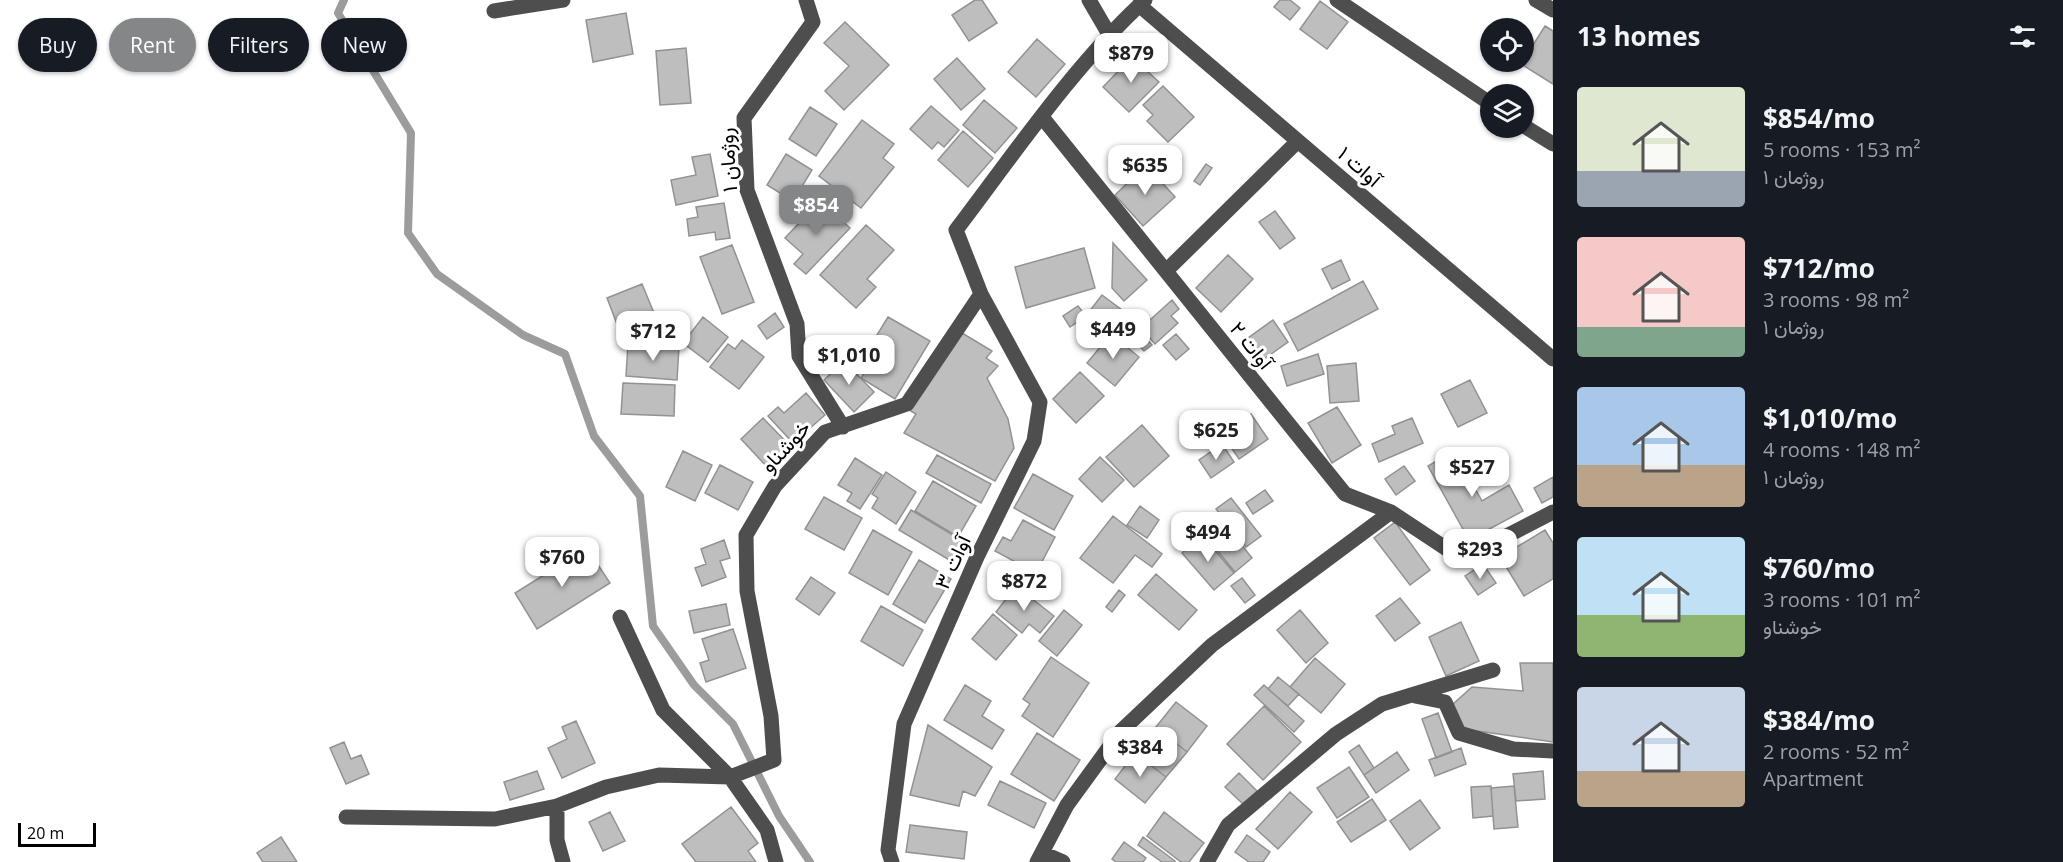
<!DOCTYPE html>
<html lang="en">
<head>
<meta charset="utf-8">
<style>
  :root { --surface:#171b24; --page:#242831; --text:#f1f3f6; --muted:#9ea1a6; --accent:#858687 }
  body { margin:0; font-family:"Open Sans",Vazirmatn,sans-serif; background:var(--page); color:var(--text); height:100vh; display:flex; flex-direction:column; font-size:22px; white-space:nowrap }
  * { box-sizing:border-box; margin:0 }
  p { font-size:20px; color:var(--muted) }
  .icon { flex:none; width:33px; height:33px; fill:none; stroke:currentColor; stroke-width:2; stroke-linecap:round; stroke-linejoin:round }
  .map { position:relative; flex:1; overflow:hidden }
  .drawer { display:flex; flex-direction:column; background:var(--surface); width:510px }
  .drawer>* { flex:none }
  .hud { position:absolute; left:18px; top:18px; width:570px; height:54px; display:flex; gap:12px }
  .fabs { position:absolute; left:1480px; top:18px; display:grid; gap:12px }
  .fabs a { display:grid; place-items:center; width:54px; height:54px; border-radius:50%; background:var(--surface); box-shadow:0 2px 4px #0004; font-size:30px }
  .scale { position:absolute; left:18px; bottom:15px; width:78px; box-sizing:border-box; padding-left:6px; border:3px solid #000; border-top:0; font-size:16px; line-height:21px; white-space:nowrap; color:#000; -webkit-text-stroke:4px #fff; paint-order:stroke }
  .price { position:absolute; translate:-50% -51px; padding:0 14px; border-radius:12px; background:#fff; color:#222; font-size:20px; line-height:39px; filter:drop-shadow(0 2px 3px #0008) }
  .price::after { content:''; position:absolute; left:50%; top:36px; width:18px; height:14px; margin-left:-9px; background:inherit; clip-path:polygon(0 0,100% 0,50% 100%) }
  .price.active { background:var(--accent); color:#fff }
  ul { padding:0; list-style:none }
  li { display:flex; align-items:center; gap:18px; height:150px; padding:0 24px }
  li span { display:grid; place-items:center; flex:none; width:168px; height:120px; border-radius:6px; color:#555 }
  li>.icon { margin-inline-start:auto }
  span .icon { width:72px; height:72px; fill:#fffc; stroke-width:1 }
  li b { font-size:26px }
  h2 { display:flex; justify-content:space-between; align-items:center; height:72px; padding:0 24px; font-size:26px }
  .chip { padding:0 21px; border-radius:27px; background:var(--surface); box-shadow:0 2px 4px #0004; font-size:21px; line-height:54px }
  .chip.active { background:var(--accent); color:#fff }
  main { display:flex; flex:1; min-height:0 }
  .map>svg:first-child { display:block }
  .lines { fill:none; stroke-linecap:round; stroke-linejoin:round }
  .stream { stroke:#9c9c9c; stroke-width:8 }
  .building { fill:#bebebe; stroke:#929292; stroke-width:1.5 }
  .minor { stroke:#4e4e4e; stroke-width:15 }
  .labels { text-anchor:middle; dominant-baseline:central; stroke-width:6; stroke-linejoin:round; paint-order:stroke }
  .street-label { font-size:21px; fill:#000; stroke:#fff }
</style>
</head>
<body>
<main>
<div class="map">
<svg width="1553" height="862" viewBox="0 0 1553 862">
  <rect width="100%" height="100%" fill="#fff"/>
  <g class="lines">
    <!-- stream -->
    <path class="stream" d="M344,0L338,13L411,133L408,233L437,274L523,335L565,354L594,436L640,496L653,626L694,685L733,724L779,816L810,862"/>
  </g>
  <!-- building -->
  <path class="building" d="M975,0H982L997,23L969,41L952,15Z
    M1280,0H1290L1300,8L1290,20L1274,7Z
    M1320,1L1348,22L1327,49L1300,29Z
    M626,13L633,54L593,62L586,20Z
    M845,22L889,65L844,110L825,91L849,66L824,43Z
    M1545,26L1553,31V84L1521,64Z
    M1037,39L1065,64L1036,97L1008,72Z
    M686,48L691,103L660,105L656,51Z
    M1132,57L1159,82L1129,112L1103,87Z
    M957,58L985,89L961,110L934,79Z
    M1163,86L1194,117L1168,142L1147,121L1153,115L1143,105Z
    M984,100L1017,128L995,153L963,125Z
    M931,106L959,130L944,147L938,142L932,149L910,129Z
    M810,107L837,124L816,156L789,139Z
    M862,120L894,144L883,158L894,167L861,208L819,176Z
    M963,131L993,158L968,187L938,160Z
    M710,154L718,196L676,205L671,180L696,175L692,157Z
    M786,154L812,170L793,201L767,185Z
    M1206,164L1212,168L1200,185L1194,181Z
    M1146,165L1175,197L1143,226L1115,195Z
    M820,201L850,228L806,274L794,264L803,254L785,238Z
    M724,203L730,238L716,240L715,232L689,236L687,219L698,217L696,207Z
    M1275,211L1295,238L1280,249L1259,222Z
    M866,225L894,250L867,279L876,287L856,308L820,275Z
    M1113,243L1147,280L1124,301L1112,288Z
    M732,245L754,302L722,314L700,257Z
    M1084,248L1095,288L1026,308L1015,267Z
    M1228,255L1253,279L1221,312L1196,288Z
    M1341,260L1350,280L1332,289L1322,269Z
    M1363,281L1378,309L1298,351L1284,324Z
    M642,284L659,325L623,340L607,298Z
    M1102,295L1138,322L1124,340L1088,313Z
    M1172,300L1179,309L1171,316L1178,323L1155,344L1141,328Z
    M1078,306L1086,316L1070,327L1063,316Z
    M775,313L784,327L767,339L758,326Z
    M703,317L728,337L708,362L683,343Z
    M888,317L930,341L895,399L861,378L877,353L869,348Z
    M1273,320L1288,342L1256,365L1241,343Z
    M962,333L992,351L986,358L998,366L987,378L1008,419L1014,448L995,481L904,433L916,414L909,410Z
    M1141,333L1152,345L1144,351L1134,340Z
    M1111,334L1139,357L1115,386L1087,363Z
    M1176,334L1189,349L1176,360L1163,345Z
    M742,340L764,357L739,389L710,367L728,344L735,349Z
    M628,344L679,347L677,380L626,376Z
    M1318,354L1324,374L1287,386L1281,366Z
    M844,361L874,392L854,412L824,380Z
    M1356,363L1359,401L1330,403L1327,366Z
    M1080,372L1104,396L1076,423L1053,399Z
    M1470,380L1487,413L1458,427L1441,394Z
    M623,383L675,385L674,416L621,414Z
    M806,393L825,415L793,443L768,416L778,407L784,413Z
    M1337,407L1361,445L1332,463L1308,423Z
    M1251,414L1268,439L1239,459L1222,434Z
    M763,418L793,449L770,470L741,439Z
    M1412,418L1423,443L1379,462L1372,444L1395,434L1392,426Z
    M1142,425L1169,456L1134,487L1106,457Z
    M1222,444L1234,462L1211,478L1199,460Z
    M683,451L712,465L695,501L666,487Z
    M1454,451L1482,501L1509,485L1523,511L1469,540L1428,466Z
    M937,455L991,484L981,503L926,473Z
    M1100,457L1124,480L1102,502L1079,479Z
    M855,458L882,475L860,509L847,501L852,493L838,485Z
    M720,465L753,482L738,510L705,493Z
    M1404,466L1415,481L1396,495L1385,479Z
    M886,472L916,492L896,524L872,508L878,498L872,494Z
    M1033,474L1073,496L1054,530L1014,508Z
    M1553,477V497L1542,503L1534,488Z
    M933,481L976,506L958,537L915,511Z
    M1265,490L1273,501L1253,514L1246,503Z
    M824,497L862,518L844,550L805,529Z
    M1231,498L1261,536L1246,547L1216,509Z
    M1140,506L1159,520L1147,538L1127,525Z
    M911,510L968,544L956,564L899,530Z
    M1113,516L1162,554L1152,567L1135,555L1113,583L1080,558Z
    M1221,519L1252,558L1235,572L1203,533Z
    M1023,520L1055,537L1036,573L995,551L1003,537L1011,541Z
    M1395,522L1430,570L1410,585L1374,538Z
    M873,530L912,552L888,595L849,573Z
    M1545,530L1553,543V579L1524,596L1500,557Z
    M1202,535L1234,573L1214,590L1182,553Z
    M724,540L730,558L720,561L726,577L702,586L695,568L706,564L701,549Z
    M587,548L610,583L537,629L515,593Z
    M919,560L951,579L925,623L893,604Z
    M1483,564L1496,583L1478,595L1465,576Z
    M1156,574L1197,610L1179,630L1138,595Z
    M811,577L835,593L819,615L796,599Z
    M1242,578L1255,595L1245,603L1231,586Z
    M1016,586L1054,616L1040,633L1029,624L1022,633L996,612Z
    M1119,590L1125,595L1112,612L1106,607Z
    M1400,598L1420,623L1395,641L1376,616Z
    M726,604L730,625L694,633L689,611Z
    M881,606L923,630L903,666L861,641Z
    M1064,610L1082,625L1057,656L1039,641Z
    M1300,610L1328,643L1306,663L1277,630Z
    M993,614L1017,635L996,660L972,639Z
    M1461,622L1479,661L1446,676L1429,637Z
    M733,629L746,668L706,682L700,663L709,660L702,639Z
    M1051,657L1089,683L1053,737L1022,716L1030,704L1023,699Z
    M1315,658L1345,684L1321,713L1290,687Z
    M1520,663H1553V742L1464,729L1452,705L1472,687L1523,691Z
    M1278,677L1299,694L1288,706L1268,689Z
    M965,685L991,701L982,716L1004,730L992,749L944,720Z
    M1264,685L1304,721L1294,732L1254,695Z
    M1176,702L1207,726L1187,752L1156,727Z
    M1264,706L1301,742L1263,780L1227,744Z
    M1438,713L1452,752L1436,758L1422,719Z
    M576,721L595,763L562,778L548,748L567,739L562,727Z
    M928,725L992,767L975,796L963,791L959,806L910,795Z
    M1156,727L1187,752L1166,777L1135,753Z
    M1037,733L1080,760L1054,801L1011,774Z
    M344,742L351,759L361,755L369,774L346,784L330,748Z
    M1359,745L1374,768L1364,775L1349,752Z
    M1461,748L1466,764L1435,776L1429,760Z
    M1397,752L1409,770L1376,793L1364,775Z
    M1135,753L1166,777L1145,803L1115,779Z
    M1349,767L1369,797L1337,818L1317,788Z
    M537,771L544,789L510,800L504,782Z
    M1543,771L1545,799L1516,801L1513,774Z
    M1239,773L1257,791L1244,805L1225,787Z
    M1000,781L1046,803L1034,828L988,805Z
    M1491,786L1493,816L1473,818L1471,787Z
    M1514,786L1518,827L1494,829L1491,788Z
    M1290,792L1312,812L1278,849L1256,829Z
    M1372,799L1386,820L1351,842L1337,822Z
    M1420,800L1440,828L1410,850L1390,821Z
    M731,807L758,843L748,851L756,862H696L682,844Z
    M610,812L625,841L603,851L589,822Z
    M1164,812L1204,843L1189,862H1181L1147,836Z
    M910,825L967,832L964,859L906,852Z
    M1247,835L1270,852L1263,862H1249L1235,852Z
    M281,837L297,862H263L257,853Z
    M1143,837L1175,861L1174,862H1162L1138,845Z
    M1124,842L1146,858L1143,862H1116L1112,859Z"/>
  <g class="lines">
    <!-- minor -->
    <path class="minor" d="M806,0L813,22L744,118L747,190L797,324L799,356L843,427
      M1089,0L1110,36
      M1337,0L1491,104
      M1536,0L1553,10
      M1139,5L1553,359
      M494,11L563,0
      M1042,117L1345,494L1391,512L1462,559L1553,512
      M1524,126L1553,144
      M1166,271L1298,141
      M620,617L663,710L730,777L767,830L776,862
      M1415,696L1445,702L1459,733L1513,749L1553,751
      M346,817L495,819L557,806
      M1042,853L1063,862
      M563,862L557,840V806L606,787L659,775L730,777L774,760L771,716L747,591L746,535L775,486L825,432L907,404L981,294L956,230C1013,155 1075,64 1145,0
      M892,862L888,850L904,724L977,557L1034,441L1040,402L981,294
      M1037,862L1067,805L1121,731L1212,645L1391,512
      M1207,862L1228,825L1336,734L1382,704L1493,670"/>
  </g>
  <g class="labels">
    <!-- street labels -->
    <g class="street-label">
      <text transform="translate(727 160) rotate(-94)">روژمان ۱</text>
      <text transform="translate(1360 166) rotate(41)">آوات ۱</text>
      <text transform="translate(1252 345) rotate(51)">آوات ۲</text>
      <text transform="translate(785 446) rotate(-47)">خوشناو</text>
      <text transform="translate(952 562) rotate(-65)">آوات ۳</text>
    </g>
  </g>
</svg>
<div class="fabs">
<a><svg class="icon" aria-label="locate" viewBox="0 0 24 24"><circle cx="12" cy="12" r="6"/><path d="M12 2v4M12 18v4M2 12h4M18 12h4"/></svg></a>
<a><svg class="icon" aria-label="layers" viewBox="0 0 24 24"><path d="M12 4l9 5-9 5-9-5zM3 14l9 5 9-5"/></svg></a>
</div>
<div class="scale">20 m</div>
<b class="price" style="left:1131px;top:84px">$879</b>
<b class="price" style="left:1145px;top:196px">$635</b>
<b class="price active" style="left:816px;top:236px">$854</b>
<b class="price" style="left:1113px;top:360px">$449</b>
<b class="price" style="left:653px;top:362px">$712</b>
<b class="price" style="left:849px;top:386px">$1,010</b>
<b class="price" style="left:1216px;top:461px">$625</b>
<b class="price" style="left:1472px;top:498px">$527</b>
<b class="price" style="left:1208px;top:563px">$494</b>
<b class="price" style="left:1480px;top:580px">$293</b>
<b class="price" style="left:562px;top:588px">$760</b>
<b class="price" style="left:1024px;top:612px">$872</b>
<b class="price" style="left:1140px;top:778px">$384</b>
<div class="hud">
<a class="chip">Buy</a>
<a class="chip active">Rent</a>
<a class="chip">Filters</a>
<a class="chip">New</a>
</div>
</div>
<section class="drawer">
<h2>13 homes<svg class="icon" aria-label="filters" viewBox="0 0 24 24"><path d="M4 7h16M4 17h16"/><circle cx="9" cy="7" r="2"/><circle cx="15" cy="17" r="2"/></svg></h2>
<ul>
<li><span style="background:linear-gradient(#dfe7d0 70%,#9aa5b1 0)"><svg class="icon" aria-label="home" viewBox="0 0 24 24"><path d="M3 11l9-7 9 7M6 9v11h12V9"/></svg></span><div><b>$854/mo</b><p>5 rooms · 153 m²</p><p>روژمان ۱</p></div></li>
<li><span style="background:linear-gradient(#f6c9c9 75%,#7fa58c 0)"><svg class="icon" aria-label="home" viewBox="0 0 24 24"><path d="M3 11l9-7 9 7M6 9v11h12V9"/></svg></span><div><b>$712/mo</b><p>3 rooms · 98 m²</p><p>روژمان ۱</p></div></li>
<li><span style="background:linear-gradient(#a9c7e8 65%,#b9a48a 0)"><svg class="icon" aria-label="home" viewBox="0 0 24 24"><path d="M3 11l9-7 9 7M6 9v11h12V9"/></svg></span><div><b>$1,010/mo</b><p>4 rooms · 148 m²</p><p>روژمان ۱</p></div></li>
<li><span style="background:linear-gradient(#bfe0f5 65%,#8fb573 0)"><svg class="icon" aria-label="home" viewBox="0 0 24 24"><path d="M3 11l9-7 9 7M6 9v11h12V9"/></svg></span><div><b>$760/mo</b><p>3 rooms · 101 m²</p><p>خوشناو</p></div></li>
<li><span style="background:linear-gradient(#c9d6e8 70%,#b9a48a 0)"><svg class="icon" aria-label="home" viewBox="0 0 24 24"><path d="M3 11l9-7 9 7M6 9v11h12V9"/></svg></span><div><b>$384/mo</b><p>2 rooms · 52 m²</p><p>Apartment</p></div></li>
</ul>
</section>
</main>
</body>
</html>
